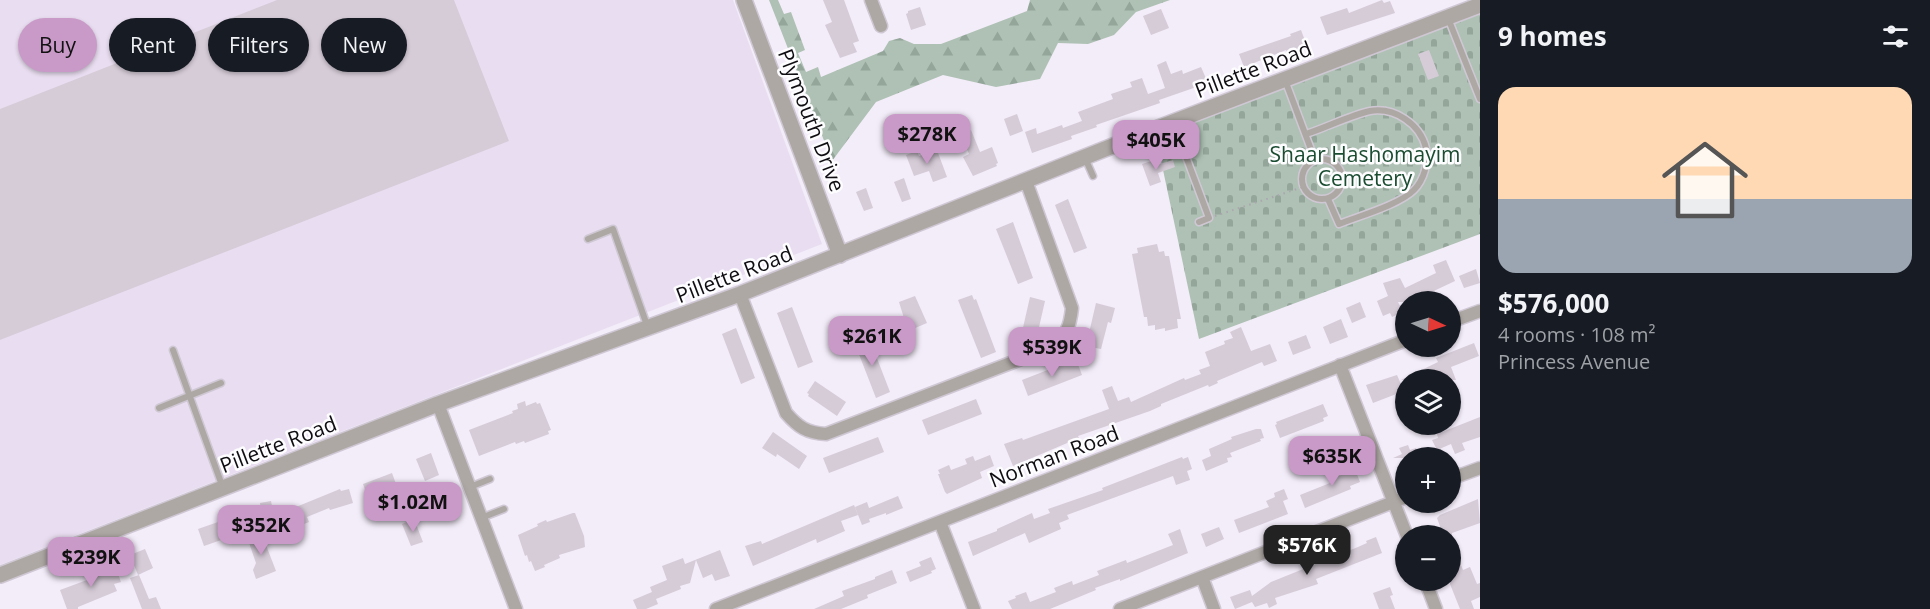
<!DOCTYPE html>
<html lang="en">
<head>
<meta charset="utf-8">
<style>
  :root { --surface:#171b24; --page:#242831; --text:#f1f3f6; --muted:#9ea1a6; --line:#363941; --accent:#c99ac8 }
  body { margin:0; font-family:"Open Sans",sans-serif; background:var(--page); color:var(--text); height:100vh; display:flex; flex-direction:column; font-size:22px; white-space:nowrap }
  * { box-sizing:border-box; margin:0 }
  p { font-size:20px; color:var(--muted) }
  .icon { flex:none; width:33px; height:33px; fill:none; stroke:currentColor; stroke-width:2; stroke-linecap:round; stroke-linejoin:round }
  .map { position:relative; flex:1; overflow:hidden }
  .drawer { display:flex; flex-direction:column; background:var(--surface); width:450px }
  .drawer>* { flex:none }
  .top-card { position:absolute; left:18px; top:18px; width:570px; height:54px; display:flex; gap:12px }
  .needle { width:39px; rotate:94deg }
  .tools { position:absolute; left:1395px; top:291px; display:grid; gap:12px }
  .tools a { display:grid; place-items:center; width:66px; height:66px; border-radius:50%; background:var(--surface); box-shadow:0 2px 4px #0004; font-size:30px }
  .price { position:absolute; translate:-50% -51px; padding:0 14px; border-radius:12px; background:var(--accent); color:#111; font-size:20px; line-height:39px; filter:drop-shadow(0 2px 3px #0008) }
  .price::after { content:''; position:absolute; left:50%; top:36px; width:18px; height:14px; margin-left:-9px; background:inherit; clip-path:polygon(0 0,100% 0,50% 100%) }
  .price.current { background:#222; color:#fff }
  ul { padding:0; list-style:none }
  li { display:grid; align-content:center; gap:12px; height:318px; padding:0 18px }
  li+li { border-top:2px solid var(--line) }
  li span { display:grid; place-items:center; height:186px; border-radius:18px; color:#555 }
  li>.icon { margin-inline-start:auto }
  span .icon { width:108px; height:108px; fill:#fffc; stroke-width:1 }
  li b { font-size:26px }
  h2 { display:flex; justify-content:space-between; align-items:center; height:72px; padding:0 18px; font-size:26px }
  .pill { padding:0 21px; border-radius:27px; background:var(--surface); box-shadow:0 2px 4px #0004; font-size:21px; line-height:54px }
  .pill.current { background:var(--accent); color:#111 }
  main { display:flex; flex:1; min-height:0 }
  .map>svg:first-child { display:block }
  .built { fill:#e9def1 }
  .forest { fill:url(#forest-firs) }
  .cemetery { fill:url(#cemetery-stones) }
  .building { fill:#d6ccd8 }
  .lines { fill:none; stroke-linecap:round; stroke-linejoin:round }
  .service-casing { stroke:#cfc8d4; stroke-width:9 }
  .minor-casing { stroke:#cfc8d4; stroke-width:15 }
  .tertiary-casing { stroke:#cfc8d4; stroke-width:18 }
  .path { stroke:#aba6b0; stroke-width:2; stroke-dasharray:1.5 4.5; stroke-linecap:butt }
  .service { stroke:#aea8a4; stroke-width:6 }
  .minor { stroke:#aea8a4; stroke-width:12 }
  .tertiary { stroke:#aea8a4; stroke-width:15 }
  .labels { text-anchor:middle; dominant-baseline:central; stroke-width:5; stroke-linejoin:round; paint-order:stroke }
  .street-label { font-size:21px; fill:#0f0d11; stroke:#fdfcfe }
  .park-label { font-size:21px; fill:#194c30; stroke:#fdfcfe }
</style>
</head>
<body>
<main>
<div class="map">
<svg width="1480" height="609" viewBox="0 0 1480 609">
  <defs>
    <pattern id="forest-firs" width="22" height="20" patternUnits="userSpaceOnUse" patternTransform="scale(1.5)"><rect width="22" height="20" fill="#aec1b4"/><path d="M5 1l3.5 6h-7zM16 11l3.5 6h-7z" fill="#94a59a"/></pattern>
    <pattern id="cemetery-stones" width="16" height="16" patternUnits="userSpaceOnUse" patternTransform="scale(1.5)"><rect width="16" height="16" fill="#aec1b4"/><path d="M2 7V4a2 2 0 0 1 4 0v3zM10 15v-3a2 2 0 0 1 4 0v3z" fill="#94a59a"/></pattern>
  </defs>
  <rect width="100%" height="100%" fill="#f3ecf9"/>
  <!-- built -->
  <path class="built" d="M0,0H733L822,244L0,565Z"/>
  <!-- forest -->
  <path class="forest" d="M769,0H778L784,14L791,12L805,50L798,53L806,72L818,67L821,77L883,51L889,41L900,38L914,44H941L1027,11L1030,0H1170L1136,12L1114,35L1088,44L1058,43L1040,79L996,87L943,75L876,102L832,161Z"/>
  <!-- cemetery -->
  <path class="cemetery" d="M1480,11V234L1199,339L1156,137Z"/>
  <!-- building -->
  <path class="building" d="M277,0H454L509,141L0,340V109Z
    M823,0H844L859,41L853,43L857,52L840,58L825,25L832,22Z
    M1382,0L1384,3L1390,1L1395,13L1327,35L1320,17L1347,8L1349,13Z
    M920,7L926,25L911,30L906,14L908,13V11Z
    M1161,9L1169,28L1151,35L1143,16Z
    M1301,30L1307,46L1287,53L1286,50L1244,67L1239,54L1291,36L1290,34Z
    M1429,50L1439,76L1428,80L1418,54Z
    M1166,61L1171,74L1182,70L1183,74L1201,67L1208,83L1159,100L1160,103L1096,125L1097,127L1071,136L1072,139L1032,153L1025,132L1036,128L1037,134L1062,125L1063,128L1082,121L1078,112L1113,99L1111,94L1132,87L1130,82L1142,78L1148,94L1165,88L1157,65Z
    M1017,114L1023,131L1010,136L1004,119Z
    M971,130L980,152L992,147L998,163L996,164L997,166L973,176L963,157L969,154L961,134Z
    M937,150L947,177L933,182L929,171L914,176L906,155L917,151L919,156Z
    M1155,160L1156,165L1173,160L1175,167L1158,173L1161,182L1150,186L1142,164Z
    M904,178L911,199L902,202L894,182Z
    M866,188L873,208L864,211L856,192Z
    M1068,199L1087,248L1074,253L1055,205Z
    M1013,222L1033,278L1018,284L996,229Z
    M1157,244L1159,252L1164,251L1165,256H1169L1181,319H1177L1178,328L1165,331V328L1155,330V325L1148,326L1147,317H1144L1132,254L1138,253L1137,248Z
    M1446,260L1455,281L1421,297L1423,302H1398L1403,312L1392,317L1390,313L1383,316L1377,301L1388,296L1383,283L1400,278L1405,288L1436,273L1433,265Z
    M1476,269L1480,283L1464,288L1459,276Z
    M972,295L974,300L976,299L996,352L981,358L958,300Z
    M915,296L927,323L908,331L899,302Z
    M1030,297L1045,301L1037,336L1022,332Z
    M1360,302L1366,317L1352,323L1346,308Z
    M1096,303L1115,308L1111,323L1108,322L1101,349L1086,346Z
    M792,307L813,362L798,368L777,313Z
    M1341,319L1348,337L1330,344L1323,327Z
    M1241,327L1251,351L1270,344L1277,361L1264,366L1262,362L1217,381L1218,383L1209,387L1208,385L1161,404V406L1150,411L1078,436L1079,438L1013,466L1004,444L1022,438L1023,440L1109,409L1102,390L1112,386L1118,401L1129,397L1131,402L1184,378L1185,380L1201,374L1199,370L1210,366L1205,352L1225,344L1224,341L1233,338L1230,332Z
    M736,328L755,378L741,384L722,334Z
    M868,335L890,392L876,398L855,344L857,343L856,340Z
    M1306,335L1311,348L1293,355L1288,342Z
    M1474,343L1479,356L1451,367L1456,380H1401L1438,362L1436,358Z
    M1076,359L1082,375L1028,396L1022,380Z
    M1397,375L1404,391L1373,403L1366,385Z
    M815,381L846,402L837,416L808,396L809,394L807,393Z
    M976,399L982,414L928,435L922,420Z
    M525,401L526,406L536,402L537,404L540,403L551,430L548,431L549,434L525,443L524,441L516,444L515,442L479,456L469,430L513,413L512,411L518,409L517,404Z
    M1323,404L1328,416L1323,418L1324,421L1280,438L1275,425L1277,424L1276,422Z
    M1480,417V437L1462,443L1465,450L1455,454L1451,444L1437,450L1432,440L1438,438L1437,434Z
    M1256,429H1261L1264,438L1260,439L1261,441L1230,453L1232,457L1227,458L1228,462L1206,471L1202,460L1211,456L1209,449L1232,439L1231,437Z
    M773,432L807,456L799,469L777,454L776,457L762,448Z
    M878,437L884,452L829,473L823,458Z
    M1408,445L1410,450L1416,448L1420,458H1393L1402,454L1399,448Z
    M431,453L439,475L425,481L416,459Z
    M990,455L994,466L980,472L982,478L947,494L945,492L938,474H940L938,470L949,465L951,470L967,464L965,459L973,456L975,461Z
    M1182,457L1183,459L1188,457L1192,469L1187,471L1190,480L1176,485L1173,476L1067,515L1069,519L1059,523L1061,529L1029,543L1025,533L973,556L968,542L997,531V529L1032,513L1034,519L1050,513L1048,509L1103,490L1102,488Z
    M1353,464L1360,482L1350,486L1351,489L1305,508L1300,495L1330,483L1329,479L1345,474L1342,468Z
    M392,473L400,495L392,499L391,496L370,504L363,484Z
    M340,489L341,491L349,489L353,503L330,510L329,508L307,517L309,522L289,530L286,521L263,525L260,503L271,501L274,516Z
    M1284,489L1288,499L1283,501L1288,514L1239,533L1234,520L1269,507L1266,501L1275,497L1274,493Z
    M898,496L903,508L886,515V513L869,519L870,522L862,525L855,507L867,502L869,508Z
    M1478,499L1480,523L1452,533V536H1425L1441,529L1437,518L1440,515Z
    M854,505L858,515L841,521L845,531L817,543L816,539L753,566L745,546L761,541L762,544Z
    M573,513H575L584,536L585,547L559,555L560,558L544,565L545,567L535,571L531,561L529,562L527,555L525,556L518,535L538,526L537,524L546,520L547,522Z
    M414,519L423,542L411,546L402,524Z
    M218,522L224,539L204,546L198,529Z
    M1219,527L1224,539L1206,547L1201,534Z
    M1180,529L1188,553L1120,581V579L1095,588L1096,590L1050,609H1012L1008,601L1016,598L1015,596L1026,592L1030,602L1056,592L1054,588L1072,581L1073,585L1099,575L1097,571L1126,560L1127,563L1173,545L1168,534Z
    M261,532L276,571L256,579L253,570L256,563L247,537Z
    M1376,537L1382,553L1316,579L1318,584L1275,598L1277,604L1269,608L1267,603L1255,607L1252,602L1235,609L1230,597L1250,590L1252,596L1271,582L1358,547L1367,543L1366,541Z
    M145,549L153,568L138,575L130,555Z
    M720,550L730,576L715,581L712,574L703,578L696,560L690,583L680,586L681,589L656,599L658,604L646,609H637L633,600L652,592L650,587L667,580L662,566L683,558L685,564Z
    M931,557L936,569L931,571L932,573L910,582L906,572L921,566L919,562Z
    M1459,560L1463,570L1470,567L1477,584L1480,583V597L1471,601L1474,609H1460L1450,584V563Z
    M107,566L109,571L116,568L121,582L114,584L117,591L78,607V609H67L60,590L87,580L86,577L96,573L95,571Z
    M892,570L897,583L867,595L868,598L841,609H814L844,596L842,591L875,579V577Z
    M139,575L149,599L156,597L161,609H142L130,578Z
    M1390,587L1393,595L1390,596L1395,609H1379L1373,593Z"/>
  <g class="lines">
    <defs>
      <path id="service" d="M1448,18L1480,99
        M1285,80L1315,160
        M1173,122L1209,218L1199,222
        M1306,134C1325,128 1351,115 1370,111C1395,107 1420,124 1426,148C1429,162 1424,180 1414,190C1399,205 1359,216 1339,224L1328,199
        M1085,158L1093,176
        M1302 179a20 20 0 1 1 40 0a20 20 0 1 1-40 0Z
        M588,239L613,229L648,328
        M173,350L223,488
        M159,408L221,383
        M470,487L490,479
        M481,518L504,509"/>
      <path id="minor" d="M871,0L881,26
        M740,294L786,413C798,427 807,433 826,434L1052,347C1067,334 1070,327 1072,308L1026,181
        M1450,322L1480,311
        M1340,365L1407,536
        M438,404L516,609
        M1450,479L1480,468
        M940,522L974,609
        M1202,577L1214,609
        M1425,580L1436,609
        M716,609L1406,340
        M1120,609L1406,497"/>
      <path id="tertiary" d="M744,0L840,255
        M0,575L438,404L740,294L1173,122L1480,5"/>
    </defs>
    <!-- service casing -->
    <use href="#service" class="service-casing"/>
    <!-- minor casing -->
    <use href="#minor" class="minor-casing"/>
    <!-- tertiary casing -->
    <use href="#tertiary" class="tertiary-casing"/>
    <!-- path -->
    <path class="path" d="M1215,216L1303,187"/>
    <!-- service -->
    <use href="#service" class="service"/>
    <!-- minor -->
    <use href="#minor" class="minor"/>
    <!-- tertiary -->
    <use href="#tertiary" class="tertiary"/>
  </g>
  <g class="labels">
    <!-- street labels -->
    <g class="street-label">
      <text transform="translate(1253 69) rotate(-21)">Pillette Road</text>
      <text transform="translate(812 120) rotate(69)">Plymouth Drive</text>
      <text transform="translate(734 274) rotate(-21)">Pillette Road</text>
      <text transform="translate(278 444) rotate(-21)">Pillette Road</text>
      <text transform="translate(1054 456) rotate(-21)">Norman Road</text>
    </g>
    <!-- park labels -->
    <g class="park-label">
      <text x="1365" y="154">Shaar Hashomayim<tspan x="1365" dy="24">Cemetery</tspan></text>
    </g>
  </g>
</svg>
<div class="tools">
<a><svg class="needle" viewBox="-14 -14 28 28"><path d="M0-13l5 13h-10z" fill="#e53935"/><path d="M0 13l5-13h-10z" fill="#9ea1a6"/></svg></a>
<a><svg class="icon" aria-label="layers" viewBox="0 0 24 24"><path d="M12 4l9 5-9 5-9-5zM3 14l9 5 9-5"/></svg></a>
<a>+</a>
<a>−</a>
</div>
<b class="price" style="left:927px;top:165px">$278K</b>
<b class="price" style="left:1156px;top:171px">$405K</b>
<b class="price" style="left:872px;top:367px">$261K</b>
<b class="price" style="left:1052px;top:378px">$539K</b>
<b class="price" style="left:1332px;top:487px">$635K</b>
<b class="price" style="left:413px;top:533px">$1.02M</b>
<b class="price" style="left:261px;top:556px">$352K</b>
<b class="price current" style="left:1307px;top:576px">$576K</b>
<b class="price" style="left:91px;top:588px">$239K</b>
<div class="top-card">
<a class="pill current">Buy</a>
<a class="pill">Rent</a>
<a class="pill">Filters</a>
<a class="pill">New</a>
</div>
</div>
<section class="drawer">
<h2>9 homes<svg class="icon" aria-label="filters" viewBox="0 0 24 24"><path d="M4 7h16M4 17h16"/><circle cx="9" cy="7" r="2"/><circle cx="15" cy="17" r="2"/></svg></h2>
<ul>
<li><span style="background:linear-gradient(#ffd9b3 60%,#9aa5b1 0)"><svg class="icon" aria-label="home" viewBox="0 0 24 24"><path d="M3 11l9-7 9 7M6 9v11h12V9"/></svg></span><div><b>$576,000</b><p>4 rooms · 108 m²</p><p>Princess Avenue</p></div></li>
</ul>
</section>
</main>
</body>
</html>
